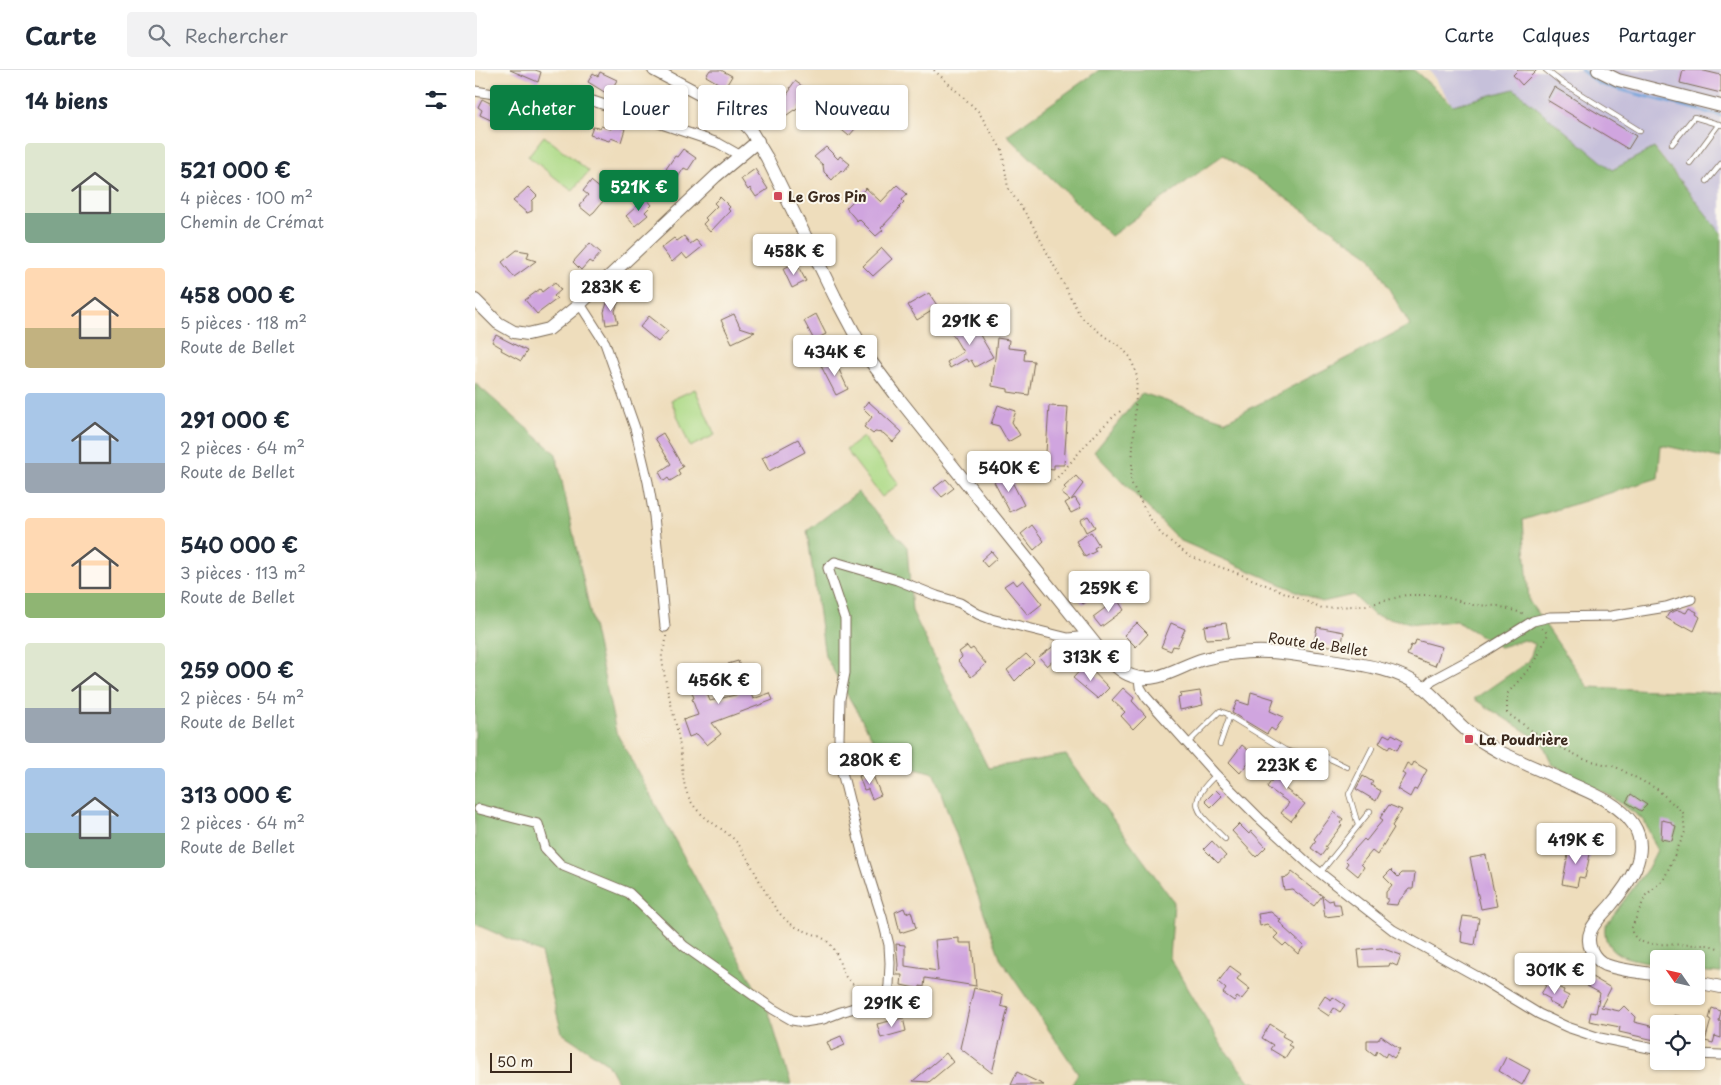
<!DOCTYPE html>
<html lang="fr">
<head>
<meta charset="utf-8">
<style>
  :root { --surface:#fff; --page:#f2f2f3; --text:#1f2937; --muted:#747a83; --line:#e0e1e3; --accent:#0b8043 }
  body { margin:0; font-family:"Playpen Sans",sans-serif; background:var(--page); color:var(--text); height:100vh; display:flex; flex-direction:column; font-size:19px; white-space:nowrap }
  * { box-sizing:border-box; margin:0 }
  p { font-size:16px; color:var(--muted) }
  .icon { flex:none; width:28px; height:28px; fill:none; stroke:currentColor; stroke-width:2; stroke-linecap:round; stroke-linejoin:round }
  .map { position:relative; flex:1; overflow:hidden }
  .details { display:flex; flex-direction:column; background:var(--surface); width:475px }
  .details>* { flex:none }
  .hud { position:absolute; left:15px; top:15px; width:475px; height:45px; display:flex; gap:10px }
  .needle { width:32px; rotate:304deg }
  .fabs { position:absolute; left:1175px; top:880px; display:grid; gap:10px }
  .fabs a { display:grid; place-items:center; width:55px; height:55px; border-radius:5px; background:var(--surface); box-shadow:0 1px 4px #0004; font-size:25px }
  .scale { position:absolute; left:15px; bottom:12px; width:82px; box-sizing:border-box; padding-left:5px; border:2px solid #3b2a1e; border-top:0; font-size:14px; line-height:18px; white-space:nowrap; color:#3b2a1e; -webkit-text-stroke:4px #fbf7ec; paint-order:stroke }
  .price { position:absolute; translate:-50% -42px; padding:0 11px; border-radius:5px; background:#fff; color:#222; font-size:16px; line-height:32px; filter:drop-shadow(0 1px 2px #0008) }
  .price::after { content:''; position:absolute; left:50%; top:30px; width:15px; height:11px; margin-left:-8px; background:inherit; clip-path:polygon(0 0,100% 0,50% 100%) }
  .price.current { background:var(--accent); color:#fff }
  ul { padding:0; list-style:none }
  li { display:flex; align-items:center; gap:15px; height:125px; padding:0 25px }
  li span { display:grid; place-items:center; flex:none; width:140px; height:100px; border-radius:5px; color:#555 }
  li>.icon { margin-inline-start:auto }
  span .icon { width:60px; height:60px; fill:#fffc; stroke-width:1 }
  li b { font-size:21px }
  h2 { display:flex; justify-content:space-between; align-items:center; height:60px; padding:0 25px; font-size:21px }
  .tag { padding:0 18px; border-radius:5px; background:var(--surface); box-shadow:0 1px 4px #0004; font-size:18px; line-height:45px }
  .tag.current { background:var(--accent); color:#fff }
  header { display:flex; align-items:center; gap:30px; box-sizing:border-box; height:70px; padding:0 25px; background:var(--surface); border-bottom:1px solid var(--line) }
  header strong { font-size:24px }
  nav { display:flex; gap:28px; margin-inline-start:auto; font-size:18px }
  .search { width:350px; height:45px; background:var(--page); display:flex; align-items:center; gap:12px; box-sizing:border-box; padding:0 18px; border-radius:5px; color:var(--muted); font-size:19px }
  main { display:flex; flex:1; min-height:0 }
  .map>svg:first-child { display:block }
  .industrial { fill:#c6c0da }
  .green { fill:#adda87; stroke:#748252 }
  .forest { fill:#8aba74; stroke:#627249 }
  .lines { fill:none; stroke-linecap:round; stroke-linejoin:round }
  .stream { stroke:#70a1da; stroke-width:3 }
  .building { fill:#d0a5df }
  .lane-casing { stroke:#7a6955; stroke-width:6 }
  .street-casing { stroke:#7a6955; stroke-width:11 }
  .secondary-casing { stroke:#7a6955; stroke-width:14 }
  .path { stroke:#7a6955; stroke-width:2; stroke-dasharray:1 4; stroke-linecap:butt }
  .lane { stroke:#fff; stroke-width:4.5 }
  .street { stroke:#fff; stroke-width:9 }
  .secondary { stroke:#fff; stroke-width:12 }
  .poi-dot { fill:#d1495b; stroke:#fbf7ec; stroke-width:2 }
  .labels { text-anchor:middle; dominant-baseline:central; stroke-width:4; stroke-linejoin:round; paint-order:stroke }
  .poi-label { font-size:14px; font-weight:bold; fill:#3b2a1e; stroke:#fbf7ec; text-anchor:start }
  .street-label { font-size:14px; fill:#3b2a1e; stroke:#fbf7ec }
</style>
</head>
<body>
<header>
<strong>Carte</strong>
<div class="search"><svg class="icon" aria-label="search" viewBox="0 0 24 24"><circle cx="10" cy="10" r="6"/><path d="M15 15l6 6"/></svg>Rechercher</div>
<nav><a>Carte</a><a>Calques</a><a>Partager</a></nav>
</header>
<main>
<section class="details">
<h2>14 biens<svg class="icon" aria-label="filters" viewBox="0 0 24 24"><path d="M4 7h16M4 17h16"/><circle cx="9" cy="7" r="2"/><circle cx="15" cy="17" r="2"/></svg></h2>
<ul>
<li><span style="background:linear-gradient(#dfe7d0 70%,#7fa58c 0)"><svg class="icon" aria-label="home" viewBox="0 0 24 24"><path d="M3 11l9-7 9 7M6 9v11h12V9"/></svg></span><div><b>521 000 €</b><p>4 pièces · 100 m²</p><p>Chemin de Crémat</p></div></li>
<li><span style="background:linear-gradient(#ffd9b3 60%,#c2b280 0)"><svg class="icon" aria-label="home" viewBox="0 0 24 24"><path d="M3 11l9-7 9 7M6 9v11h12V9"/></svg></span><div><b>458 000 €</b><p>5 pièces · 118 m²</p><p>Route de Bellet</p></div></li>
<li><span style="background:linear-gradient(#a9c7e8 70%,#9aa5b1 0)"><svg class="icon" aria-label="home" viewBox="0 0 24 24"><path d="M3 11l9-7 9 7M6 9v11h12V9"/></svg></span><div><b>291 000 €</b><p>2 pièces · 64 m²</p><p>Route de Bellet</p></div></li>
<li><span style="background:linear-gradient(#ffd9b3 75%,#8fb573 0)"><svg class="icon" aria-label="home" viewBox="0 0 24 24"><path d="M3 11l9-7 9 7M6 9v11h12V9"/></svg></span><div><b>540 000 €</b><p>3 pièces · 113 m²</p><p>Route de Bellet</p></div></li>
<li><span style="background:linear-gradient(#dfe7d0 65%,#9aa5b1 0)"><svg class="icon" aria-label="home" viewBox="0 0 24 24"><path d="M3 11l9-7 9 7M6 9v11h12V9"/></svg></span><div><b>259 000 €</b><p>2 pièces · 54 m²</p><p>Route de Bellet</p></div></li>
<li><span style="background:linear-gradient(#a9c7e8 65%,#7fa58c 0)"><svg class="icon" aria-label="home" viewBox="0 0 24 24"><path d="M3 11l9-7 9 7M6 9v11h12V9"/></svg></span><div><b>313 000 €</b><p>2 pièces · 64 m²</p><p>Route de Bellet</p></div></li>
</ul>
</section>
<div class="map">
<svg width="1246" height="1015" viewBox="0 0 1246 1015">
  <rect width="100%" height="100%" fill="#fbf7ec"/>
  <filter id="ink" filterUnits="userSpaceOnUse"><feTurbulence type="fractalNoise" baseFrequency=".02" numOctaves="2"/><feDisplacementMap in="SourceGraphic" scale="10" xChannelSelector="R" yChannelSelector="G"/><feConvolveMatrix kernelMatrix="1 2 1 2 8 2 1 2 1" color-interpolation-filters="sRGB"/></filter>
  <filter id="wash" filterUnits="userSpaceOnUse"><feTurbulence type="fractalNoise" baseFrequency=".0096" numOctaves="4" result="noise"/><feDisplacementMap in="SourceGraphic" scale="20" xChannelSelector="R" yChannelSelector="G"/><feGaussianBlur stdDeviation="1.12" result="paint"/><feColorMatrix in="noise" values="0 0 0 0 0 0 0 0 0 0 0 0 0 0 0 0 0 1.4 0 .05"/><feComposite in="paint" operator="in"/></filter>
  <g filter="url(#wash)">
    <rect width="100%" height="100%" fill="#eeddbc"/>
    <!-- industrial -->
    <path class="industrial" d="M954,0H1246V163L1180,78L1137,100L1039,19L978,35Z"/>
    <!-- green -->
    <path class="green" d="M69,66L114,101L97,121L53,86Z
      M220,319L240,365L215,377L196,330Z
      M388,367L424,414L407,427L371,380Z"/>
    <!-- forest -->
    <path class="forest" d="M624,0H939L978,35L1039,19L1137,100L1179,78L1246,163V388L1186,375L1183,408L1048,450L1054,531L1113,617L1246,623V903L1221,901V889H1184V894C1160,889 1127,889 1130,856L1173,798L1182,780L1169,750L1137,727L1077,694L1067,672L999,629L1054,591L1060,574L1049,570L1025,577L981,551L941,554L899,545L878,525L847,532L704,470L619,382L667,323L751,351L935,255L895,186L748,85L636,166L532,65Z
      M0,313L81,384L141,662L294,943L316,1015H144L132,993L87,963L66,883L0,854Z
      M383,422L432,477L437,541L513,698L591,685L699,832L695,888L747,976L774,1011L786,1015H597L603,1003L526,890L459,703L410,690L350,586L332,461Z"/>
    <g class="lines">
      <!-- stream -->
      <path class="stream" d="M1106,0L1124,14L1246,46"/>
    </g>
    <g id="blocks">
      <!-- building -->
      <path class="building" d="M35,0H60L66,2L63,12Z
        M235,0H246L257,6L248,21L241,17L243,13L231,6Z
        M1043,0H1062L1047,15L1038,5Z
        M1208,0H1225L1246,5V23L1205,13Z
        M125,2L142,10L137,19L131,23L113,12L118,3L123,6Z
        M320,11L337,23L328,35L326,34L320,41L319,40L312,45L308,50L299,42L316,19L315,18Z
        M1079,17L1161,66L1153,79L1072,30Z
        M178,21L182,23L183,22L197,29L198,34L193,43L167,29L171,22L176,24Z
        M7,29L29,40L22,53L5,45L7,40L3,37Z
        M367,49L380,59L374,66L362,56Z
        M138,55L150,59L146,72L136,68L134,71L115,65L118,57L125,58L126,56L136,59Z
        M351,77L363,89L365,86L375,94L368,102L366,100L357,110L349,102L348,95L339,87Z
        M208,79L221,88L213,100L209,98L203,107L191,99L200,86L202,87Z
        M280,99L293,119L281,127L275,118L273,120L266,109Z
        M116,111L133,125L119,142L115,145L104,136L113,125L108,121Z
        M422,115L432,124L427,130L429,132L424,137L425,138L406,158L408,160L401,166L384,149L382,151L371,138L391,118L406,132Z
        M53,117L62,126L57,131V141L52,143L38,131Z
        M245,127L255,137L253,139L255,141L235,162L228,154L232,150L230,148L242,136L239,133Z
        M171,128L177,135L170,142L173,145L160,156L151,146Z
        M209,166L215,174L221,170L227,177L212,189L207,183L197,192L186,178L199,168L202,171Z
        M115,173L126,183L117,193L114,191L106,200L98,192Z
        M407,178L417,189L398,206L388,196Z
        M42,180L54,182L52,188L61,191L39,207L27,192Z
        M317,194L320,200L324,198L331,211L317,218L308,199Z
        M80,212L86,220L79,226L82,229L62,244L50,230L65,219L67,222Z
        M454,223L463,237L442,250L433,235Z
        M134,227L144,230L140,241L143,253L131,255L129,242Z
        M259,244L265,257L280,262L257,273L246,250Z
        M341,244L351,264L339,270L329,251Z
        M174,246L193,261L183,272L165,257Z
        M496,250L518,287L500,297L496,290L493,292L491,289L475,298L472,292L488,282L476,262Z
        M21,265L52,281L46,291L26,280L27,278L17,272Z
        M522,268L534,270L533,278L550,280L549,290L559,291L554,325L533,322V319L517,316Z
        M359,289L373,319L361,325L346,296Z
        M393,331L427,362L418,372L408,363L400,362L398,364L389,357L397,347L388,338Z
        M523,335L541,341L537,352L545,365L533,372L524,356L516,354Z
        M574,336L593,337L589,395H579V399L570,398Z
        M188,363L208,397L203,400L205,405L195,411L193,408L189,411L184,402L196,394L180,368Z
        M323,369L330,382L294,401L287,388Z
        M533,404L549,435L535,442L519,412Z
        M601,406L608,414L596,430L600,428L606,438L596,443L590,433L595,430L586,423L591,419L589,417Z
        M471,409L479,418L467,427L459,418Z
        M613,446L620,457L611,462L605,450Z
        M557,455L569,471L559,480L546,464Z
        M616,462L624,475L619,478L621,481L610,487L601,471Z
        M516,481L522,488L512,497L506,490Z
        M622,506L630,517L608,534L600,523Z
        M538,510L542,515L548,510L567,534L553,545L529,516Z
        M642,529L649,540L626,557L618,547Z
        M1214,538L1222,542L1221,544L1225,547L1219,561L1210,556L1209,558L1191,548L1194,543L1203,540L1211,543Z
        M662,553L673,564L661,577L649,565Z
        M696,553L710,559L702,577L698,576L696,581L686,577Z
        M751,553L754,568L731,569L729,556Z
        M842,557L869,562L866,578L839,573Z
        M941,570L967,577L960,596L932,585L936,575L939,576Z
        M580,575L587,583L572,596L564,587Z
        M492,576L495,580L498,578L511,594L496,607L483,591L487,587L484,582Z
        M551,584L559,592L540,611L532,600Z
        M263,591L278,629L295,623L298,630L237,653L246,664L232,675L222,664L214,667L208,650L223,645L217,629L219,628L212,609L224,604L235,631L264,624L253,594Z
        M611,594L634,618L623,629L598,608Z
        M648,618L659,628L657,631L671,646L658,659L646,646L650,642L637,630Z
        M725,621L728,635L705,640L703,628L706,627L705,624Z
        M776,622L799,629L795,641L809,647L800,661L796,658L792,664L757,643L762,631L774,635Z
        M909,664L915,667L917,664L928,670L922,680L915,676L913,679L904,673Z
        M767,675L779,685L765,703L754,692Z
        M816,687L825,690L808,714L810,715L808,717L830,734L816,751L806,743L814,733L792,717L808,695L811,698Z
        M939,692L952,700L941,720L939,719L935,727L922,719L930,705L927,703L932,693L937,696Z
        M396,701L406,725L397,729L393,719L389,720L384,706Z
        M888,706L898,712L896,715L906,721L901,731L881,719Z
        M741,720L747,726L736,737L730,731Z
        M1156,724L1172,735L1166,741L1151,732Z
        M914,735L927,740L917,756L919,758L902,785L897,781L886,794L889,797L883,806L871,796L873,793L870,790L889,769L891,771L902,757L908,750L905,748Z
        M859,742L868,749L865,753L867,755L850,777L852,778L846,786L836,778L841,771L839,769Z
        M1187,750L1196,752V754L1201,756L1197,771L1186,769Z
        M764,754L774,764L776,761L791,777L781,787L757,761Z
        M737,771L751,786L743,793L729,779Z
        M1095,775L1116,779L1110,808L1104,807L1102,817L1087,814Z
        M1011,785L1022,836L1006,839L995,788Z
        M916,800L923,807L927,803H940L938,819H934L923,832L922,835L910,834L914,829H911V822L917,815L909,807Z
        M817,802L854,831L858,830L859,834H865L867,845L850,847L847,826L839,836L817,819L809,820L807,808L813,807Z
        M429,838L431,843L436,841L441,858L425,863L420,842Z
        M796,842L806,850L804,852L810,857L809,858L829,876L823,884L811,873L808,876L799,868L803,864L792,854L785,856L783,844Z
        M988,846L1004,848L1000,875L986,872L987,862L985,861Z
        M484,868V873H497L501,916L450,908L449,917L445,916V919L426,915L427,905H422L423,895L421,874L430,875V896L463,901L460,870Z
        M906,878L926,885L922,896L915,893L914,896L885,897L883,880Z
        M755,896L766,904L762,909L775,919L766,930L762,927L759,931L748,923L751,919L743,912Z
        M1117,907L1136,918L1126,937L1144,941L1149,936L1160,947L1159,952L1184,958V971L1144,962L1145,957L1114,951L1116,942L1121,943L1125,923L1112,916Z
        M1073,912L1089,920L1088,923L1094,926L1087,939L1074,932L1075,929L1066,924Z
        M499,918L528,925L526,936L533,938L517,1003L485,978Z
        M850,926L856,930L858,927L870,935L865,942L859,938L854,946L842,938Z
        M1237,938L1246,941L1244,951L1246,952V968L1240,966L1238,973L1230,971L1236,950L1234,949Z
        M1199,945L1223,950V954H1196Z
        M428,948L431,961L406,968L402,954Z
        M795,954L809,963L807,966L816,971L813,975L817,977L810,988L795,979L798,975L787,968Z
        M366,966L370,975L356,981L352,972Z
        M906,966L925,979L919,988L912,983L910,987L902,981L900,985L892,979V970H903Z
        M471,983L478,992L454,1012L438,1011Z
        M1031,987L1055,1000L1047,1015L1024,1001Z
        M542,1002L569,1015H536Z"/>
    </g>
  </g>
  <g filter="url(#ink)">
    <use href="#blocks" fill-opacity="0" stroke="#7a6955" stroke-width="1"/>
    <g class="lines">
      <defs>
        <path id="lane" d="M1071,0L1086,12L1165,61
          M1197,74L1219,47L1246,55
          M1215,93L1244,54
          M1232,111L1246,94
          M754,646L810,680C819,684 827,683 838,684C850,685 861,692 872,697
          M713,673L745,641L753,644L754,648L745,674
          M741,705C707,736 725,743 750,769
          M883,755L874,724L897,678
          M845,803L895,741"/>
        <path id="street" d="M0,21L57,30L118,31L243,73L266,86
          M105,234L130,273L160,358L173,412L179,446L190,557
          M664,608L665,617L671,627L741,705L784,748L835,795L918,860L1003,907L1064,944L1092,957L1125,968L1184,980
          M949,618L957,610L1007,583L1058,551L1075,547L1136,546L1191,537L1216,529
          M4,739L63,754L70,778L86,795L154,823L209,876L298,939L317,950L329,952L348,949L366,942L405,930L413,921L414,915L415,893L414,875L407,847L389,790L366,698L364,668L365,629L370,603V549L353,498L360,492L422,510L462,526L485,533L503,544L516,549L593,568L614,566
          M1221,984L1246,985"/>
        <path id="secondary" d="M179,0L245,35L269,53L276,61L292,88L360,227L391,285L421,325L625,580C634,589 644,602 657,606C682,615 706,595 729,589C750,584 772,581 793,582C809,582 826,586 842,588C879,594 920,596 950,619C965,631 976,647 990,659C1001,669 1013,675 1025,682C1046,692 1067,701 1088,710C1113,722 1142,731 1158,754C1177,783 1153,815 1135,836C1128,844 1120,851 1116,860C1110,874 1118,889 1131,895C1147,901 1167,902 1184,905
          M1123,0L1143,10L1246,36
          M0,230L23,253L39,262L53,264L74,259L105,234L241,106L283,71
          M1221,912L1246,917"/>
      </defs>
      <!-- lane casing -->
      <use href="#lane" class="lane-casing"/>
      <!-- street casing -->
      <use href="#street" class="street-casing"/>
      <!-- secondary casing -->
      <use href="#secondary" class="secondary-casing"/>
      <!-- path -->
      <path class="path" d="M459,0L503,41L527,80L533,118L555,150L606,247L629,266L646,277L656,288L662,307L656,412L672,444L686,464L714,486L762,503L847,538L894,535L931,525H963L998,535L1023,536L1050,544
        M508,394L524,389H546C556,400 562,413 580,410C602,386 622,359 648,339
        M1067,558L1073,564L1060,592L1032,624V643L1056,660L1087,678L1109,689L1141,697L1182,719L1208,743L1210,762L1189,809L1171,825L1157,857V862L1162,870L1173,874L1234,875L1246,879
        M191,566C192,574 186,581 187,588C190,618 201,647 205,677C208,696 206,716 217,733C229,752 251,758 264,775C280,797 291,831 310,849C322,862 342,862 353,872C369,886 361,908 384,917C390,919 396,920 403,919"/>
      <!-- lane -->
      <use href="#lane" class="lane"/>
      <!-- street -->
      <use href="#street" class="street"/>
      <!-- secondary -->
      <use href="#secondary" class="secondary"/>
    </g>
  </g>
  <!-- markers -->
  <g class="poi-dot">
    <rect x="298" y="121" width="10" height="10" rx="2.5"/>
    <rect x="989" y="664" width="10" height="10" rx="2.5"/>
  </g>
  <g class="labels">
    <!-- poi labels -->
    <g class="poi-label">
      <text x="313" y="126">Le Gros Pin</text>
      <text x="1004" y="669">La Poudrière</text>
    </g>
    <!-- street labels -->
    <g class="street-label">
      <text transform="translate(843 574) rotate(8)">Route de Bellet</text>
    </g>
  </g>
</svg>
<div class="fabs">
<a><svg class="needle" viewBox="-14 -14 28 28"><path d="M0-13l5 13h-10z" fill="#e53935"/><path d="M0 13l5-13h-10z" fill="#747a83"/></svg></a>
<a><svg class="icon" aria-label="locate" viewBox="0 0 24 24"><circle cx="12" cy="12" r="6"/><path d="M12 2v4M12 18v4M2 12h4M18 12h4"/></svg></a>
</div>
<div class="scale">50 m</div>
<b class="price current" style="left:164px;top:142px">521K €</b>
<b class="price" style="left:319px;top:206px">458K €</b>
<b class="price" style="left:136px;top:242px">283K €</b>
<b class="price" style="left:495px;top:276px">291K €</b>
<b class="price" style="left:360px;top:307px">434K €</b>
<b class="price" style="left:534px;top:423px">540K €</b>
<b class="price" style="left:634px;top:543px">259K €</b>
<b class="price" style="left:616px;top:612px">313K €</b>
<b class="price" style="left:244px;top:635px">456K €</b>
<b class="price" style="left:395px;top:715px">280K €</b>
<b class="price" style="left:812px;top:720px">223K €</b>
<b class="price" style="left:1101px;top:795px">419K €</b>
<b class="price" style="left:1080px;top:925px">301K €</b>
<b class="price" style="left:417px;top:958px">291K €</b>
<div class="hud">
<a class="tag current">Acheter</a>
<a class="tag">Louer</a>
<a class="tag">Filtres</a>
<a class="tag">Nouveau</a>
</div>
</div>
</main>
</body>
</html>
